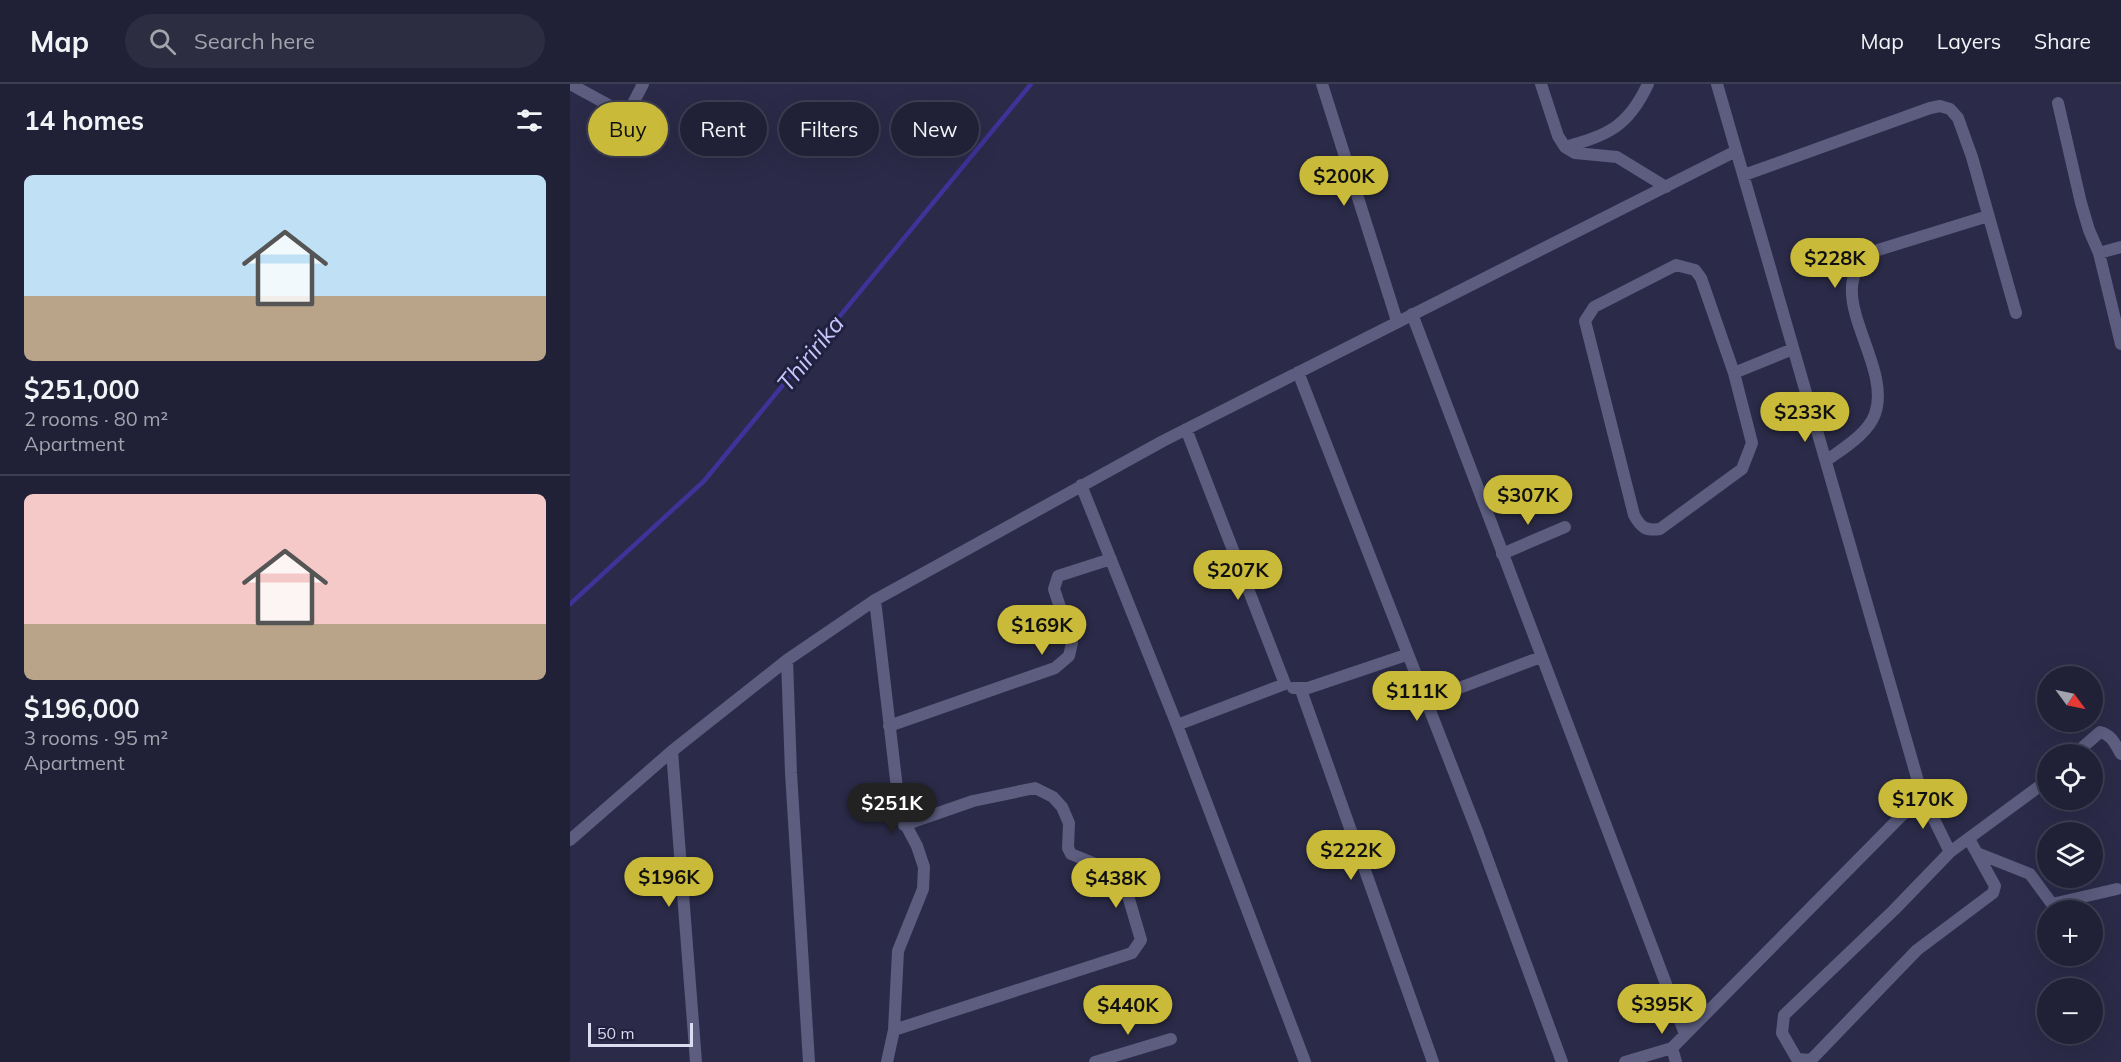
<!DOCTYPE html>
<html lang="en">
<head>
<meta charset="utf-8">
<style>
  :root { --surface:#202037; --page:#2d2d42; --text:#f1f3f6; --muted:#a2a3ad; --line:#3d3e52; --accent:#c9ba3a }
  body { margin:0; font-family:Mulish,sans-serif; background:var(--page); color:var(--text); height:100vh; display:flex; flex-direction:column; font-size:22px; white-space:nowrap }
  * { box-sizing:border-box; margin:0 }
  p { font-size:20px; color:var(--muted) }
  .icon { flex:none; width:33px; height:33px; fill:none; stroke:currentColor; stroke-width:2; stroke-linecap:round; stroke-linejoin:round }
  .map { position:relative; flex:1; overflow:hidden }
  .drawer { display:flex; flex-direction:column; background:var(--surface); width:570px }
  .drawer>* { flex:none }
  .guide { position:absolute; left:18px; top:18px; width:570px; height:54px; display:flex; gap:12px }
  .needle { width:39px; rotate:123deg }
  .controls { position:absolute; left:1467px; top:582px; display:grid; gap:12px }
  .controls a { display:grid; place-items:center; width:66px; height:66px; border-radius:50%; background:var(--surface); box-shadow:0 6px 24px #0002,0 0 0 2px var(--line); font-size:30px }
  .scale { position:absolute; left:18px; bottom:15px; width:105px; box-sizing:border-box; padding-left:6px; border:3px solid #dbdcf0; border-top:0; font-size:16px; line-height:21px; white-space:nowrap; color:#dbdcf0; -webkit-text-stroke:4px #21213f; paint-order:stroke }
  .price { position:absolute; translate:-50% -51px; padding:0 14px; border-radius:21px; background:var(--accent); color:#111; font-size:20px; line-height:39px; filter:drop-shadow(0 2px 3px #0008) }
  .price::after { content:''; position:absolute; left:50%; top:36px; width:18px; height:14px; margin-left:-9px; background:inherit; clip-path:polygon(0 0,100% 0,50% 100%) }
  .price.current { background:#222; color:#fff }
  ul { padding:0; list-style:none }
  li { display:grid; align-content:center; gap:12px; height:318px; padding:0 24px }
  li+li { border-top:2px solid var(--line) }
  li span { display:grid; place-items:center; height:186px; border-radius:9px; color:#555 }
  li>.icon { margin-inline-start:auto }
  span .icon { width:108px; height:108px; fill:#fffc; stroke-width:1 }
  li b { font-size:26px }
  h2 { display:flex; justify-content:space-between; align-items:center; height:72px; padding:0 24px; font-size:26px }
  .tag { padding:0 21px; border-radius:27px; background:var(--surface); box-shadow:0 6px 24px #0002,0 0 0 2px var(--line); font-size:21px; line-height:54px }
  .tag.current { background:var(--accent); color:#111 }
  header { display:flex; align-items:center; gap:36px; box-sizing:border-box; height:84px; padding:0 30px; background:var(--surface); border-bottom:2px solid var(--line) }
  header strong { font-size:28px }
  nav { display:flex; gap:33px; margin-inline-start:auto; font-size:21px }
  .search { width:420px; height:54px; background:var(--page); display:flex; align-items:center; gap:15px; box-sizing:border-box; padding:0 21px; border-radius:33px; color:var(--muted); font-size:22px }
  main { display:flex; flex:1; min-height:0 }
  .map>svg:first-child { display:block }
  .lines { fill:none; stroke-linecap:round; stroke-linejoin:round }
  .stream { stroke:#3f3298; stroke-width:4.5 }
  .minor { stroke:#5c5d7f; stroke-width:12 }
  .labels { text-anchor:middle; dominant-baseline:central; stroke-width:6; stroke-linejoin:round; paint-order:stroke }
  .water-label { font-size:24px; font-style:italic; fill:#c4c6fc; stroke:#21213f }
</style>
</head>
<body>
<header>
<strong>Map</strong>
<div class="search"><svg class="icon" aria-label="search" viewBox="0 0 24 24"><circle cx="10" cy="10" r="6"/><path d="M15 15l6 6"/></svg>Search here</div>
<nav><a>Map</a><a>Layers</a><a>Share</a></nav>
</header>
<main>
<section class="drawer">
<h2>14 homes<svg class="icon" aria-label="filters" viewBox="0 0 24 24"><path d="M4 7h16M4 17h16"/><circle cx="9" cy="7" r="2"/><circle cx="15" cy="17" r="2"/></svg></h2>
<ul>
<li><span style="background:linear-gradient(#bfe0f5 65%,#b9a48a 0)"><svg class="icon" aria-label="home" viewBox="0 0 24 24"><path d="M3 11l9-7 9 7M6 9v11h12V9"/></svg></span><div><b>$251,000</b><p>2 rooms · 80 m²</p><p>Apartment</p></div></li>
<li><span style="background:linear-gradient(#f6c9c9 70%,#b9a48a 0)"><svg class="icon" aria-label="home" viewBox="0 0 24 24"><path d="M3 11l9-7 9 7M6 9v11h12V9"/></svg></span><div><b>$196,000</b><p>3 rooms · 95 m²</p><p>Apartment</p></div></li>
</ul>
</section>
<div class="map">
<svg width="1551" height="978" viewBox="0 0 1551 978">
  <rect width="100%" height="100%" fill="#2b2b49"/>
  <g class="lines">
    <!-- stream -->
    <path class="stream" d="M0,520L134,397L461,0"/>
    <!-- minor -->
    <path class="minor" d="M0,0L90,49
      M752,0L827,237
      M971,0L988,52L995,63L1005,69L1047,73L1096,103
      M1147,0L1352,711L1380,768
      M1488,19L1511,119L1519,146L1529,169L1551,260
      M57,31L73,0
      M995,63C1038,51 1058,43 1078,0
      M1174,91L1360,24L1370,22L1380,25L1388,34L1402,73L1446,229
      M1529,169L1551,163
      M1106,181L1125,186L1131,194L1164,289L1182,359L1172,385L1090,445C1076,447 1071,444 1064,431L1015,237L1024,223Z
      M842,230L1115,950
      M728,288L907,747L992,978
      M1164,289L1223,265
      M1256,377C1272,365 1298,350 1305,330C1324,277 1242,201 1308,166L1418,132
      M511,401L607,641L735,978
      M932,470L995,443
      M305,516L330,730L347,762L354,783L353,805L328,867L324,946L317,978
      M217,576L221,689L239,978
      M723,604H738L836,571
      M731,606L863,978
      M855,617L971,573
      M607,641L715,600L616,345
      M319,642L485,584L499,572L502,559L484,505L488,492L541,475
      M102,667L126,978
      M1505,670L1530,648C1542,651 1545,660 1551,670
      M1399,755L1425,802L1423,809L1347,866L1241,976L1227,975L1212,949L1214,931L1324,826L1380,768L1478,696
      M0,756L102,667L217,576L305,516L593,357L1166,67
      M1407,769L1460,790L1482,820L1547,805
      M324,946L562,869L571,856L554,798L548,789L501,770L498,764L499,739L492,723L483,713L465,704L403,717L334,741
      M1102,964L1352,711
      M525,978L601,955
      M1055,978L1102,964L1106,978"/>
  </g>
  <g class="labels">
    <!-- water labels -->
    <g class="water-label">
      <text transform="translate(240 269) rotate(-51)">Thiririka</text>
    </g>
  </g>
</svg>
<div class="controls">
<a><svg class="needle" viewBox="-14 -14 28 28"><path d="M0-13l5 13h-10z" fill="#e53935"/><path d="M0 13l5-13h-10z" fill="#a2a3ad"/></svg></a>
<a><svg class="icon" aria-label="locate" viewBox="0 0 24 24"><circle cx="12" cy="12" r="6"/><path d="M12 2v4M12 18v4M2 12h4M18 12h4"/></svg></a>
<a><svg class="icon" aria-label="layers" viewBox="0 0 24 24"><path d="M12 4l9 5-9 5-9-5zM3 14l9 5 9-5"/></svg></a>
<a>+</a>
<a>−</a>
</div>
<div class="scale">50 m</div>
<b class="price" style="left:774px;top:123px">$200K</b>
<b class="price" style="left:1265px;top:205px">$228K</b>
<b class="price" style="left:1235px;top:359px">$233K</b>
<b class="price" style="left:958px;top:442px">$307K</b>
<b class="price" style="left:668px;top:517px">$207K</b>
<b class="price" style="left:472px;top:572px">$169K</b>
<b class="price" style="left:847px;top:638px">$111K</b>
<b class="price" style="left:1353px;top:746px">$170K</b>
<b class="price current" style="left:322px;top:750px">$251K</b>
<b class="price" style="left:781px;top:797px">$222K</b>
<b class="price" style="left:99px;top:824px">$196K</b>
<b class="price" style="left:546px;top:825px">$438K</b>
<b class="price" style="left:1092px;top:951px">$395K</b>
<b class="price" style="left:558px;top:952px">$440K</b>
<div class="guide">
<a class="tag current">Buy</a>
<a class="tag">Rent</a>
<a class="tag">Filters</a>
<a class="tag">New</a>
</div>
</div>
</main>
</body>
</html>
